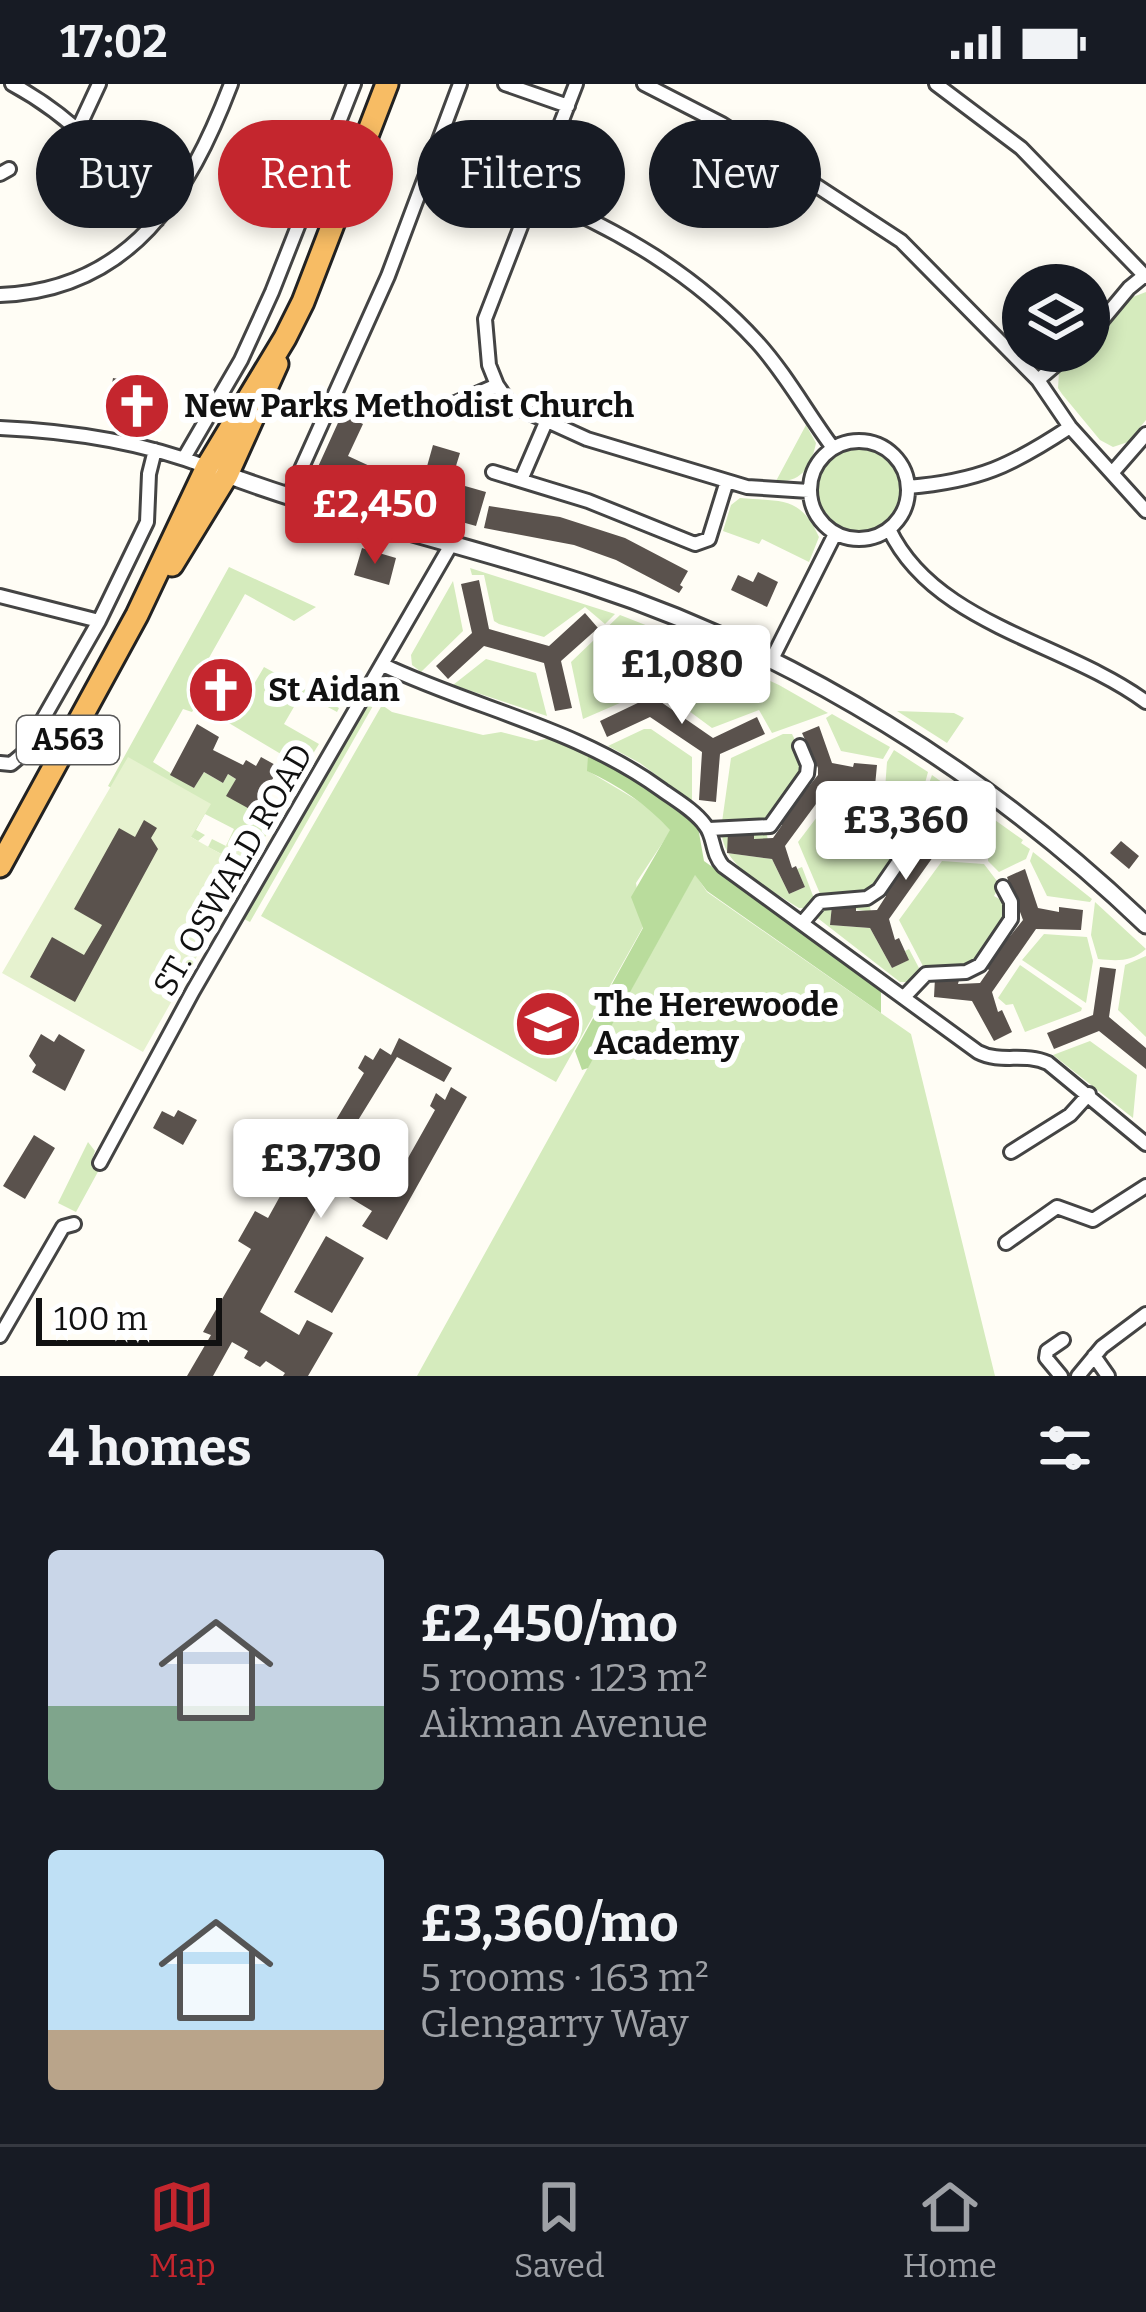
<!DOCTYPE html>
<html lang="en">
<head>
<meta charset="utf-8">
<style>
  :root { --surface:#171b24; --page:#242831; --text:#f1f3f6; --muted:#9ea1a6; --line:#363941; --accent:#c4262e }
  body { margin:0; font-family:Bitter,serif; background:var(--page); color:var(--text); height:100vh; display:flex; flex-direction:column; font-size:45px; white-space:nowrap }
  * { box-sizing:border-box; margin:0 }
  p { font-size:39px; color:var(--muted) }
  .icon { flex:none; width:66px; height:66px; fill:none; stroke:currentColor; stroke-width:2; stroke-linecap:round; stroke-linejoin:round }
  .map { position:relative; height:1292px; overflow:hidden }
  .side { display:flex; flex-direction:column; background:var(--surface); flex:1 }
  .side>* { flex:none }
  .guide { position:absolute; left:36px; top:36px; width:1074px; height:108px; display:flex; gap:24px }
  .buttons { position:absolute; left:1002px; top:180px; display:grid; gap:24px }
  .buttons a { display:grid; place-items:center; width:108px; height:108px; border-radius:50%; background:var(--surface); box-shadow:0 6px 18px #0003; font-size:60px }
  .scale { position:absolute; left:36px; bottom:30px; width:186px; box-sizing:border-box; padding-left:12px; border:6px solid #111; border-top:0; font-size:33px; line-height:42px; white-space:nowrap; color:#111; -webkit-text-stroke:9px #fff; paint-order:stroke }
  .price { position:absolute; translate:-50% -102px; padding:0 27px; border-radius:12px; background:#fff; color:#222; font-size:39px; line-height:78px; filter:drop-shadow(0 3px 6px #0008) }
  .price::after { content:''; position:absolute; left:50%; top:72px; width:36px; height:27px; margin-left:-18px; background:inherit; clip-path:polygon(0 0,100% 0,50% 100%) }
  .price.current { background:var(--accent); color:#fff }
  ul { padding:0; list-style:none }
  li { display:flex; align-items:center; gap:36px; height:300px; padding:0 48px }
  li span { display:grid; place-items:center; flex:none; width:336px; height:240px; border-radius:12px; color:#555 }
  li>.icon { margin-inline-start:auto }
  span .icon { width:144px; height:144px; fill:#fffc; stroke-width:1 }
  li b { font-size:51px }
  h2 { display:flex; justify-content:space-between; align-items:center; height:144px; padding:0 48px; font-size:51px }
  .tag { padding:0 42px; border-radius:54px; background:var(--surface); box-shadow:0 6px 18px #0003; font-size:42px; line-height:108px }
  .tag.current { background:var(--accent); color:#fff }
  .status { display:flex; justify-content:space-between; align-items:center; height:84px; padding:0 60px; background:var(--surface); direction:ltr }
  .status svg { height:33px; fill:currentColor }
  .tab-bar { display:flex; justify-content:space-around; align-items:center; height:168px; border-top:3px solid var(--line); background:var(--surface); font-size:33px; color:var(--muted) }
  .tab-bar a { display:grid; justify-items:center; gap:6px }
  .tab-bar .current { color:var(--accent) }
  .map>svg:first-child { display:block }
  .green { fill:#d5ebbd }
  .forest { fill:#b9dc9c }
  .pitch { fill:#e6f2cf }
  .building { fill:#5a524d }
  .lines { fill:none; stroke-linecap:round; stroke-linejoin:round }
  .minor-casing { stroke:#444; stroke-width:18 }
  .tertiary-casing { stroke:#444; stroke-width:21 }
  .trunk-casing { stroke:#222; stroke-width:27 }
  .minor { stroke:#fff; stroke-width:12 }
  .tertiary { stroke:#fff; stroke-width:15 }
  .trunk { stroke:#f7bc64; stroke-width:21 }
  .labels { text-anchor:middle; dominant-baseline:central; stroke-width:12; stroke-linejoin:round; paint-order:stroke }
  .shield { fill:#fff; stroke:#585858; stroke-width:3 }
  .shield-label { font-size:30px; font-weight:bold; fill:#111 }
  .poi-label { font-size:33px; font-weight:bold; fill:#111; stroke:#fff; text-anchor:start }
  .street-label { font-size:33px; fill:#111; stroke:#fff }
</style>
</head>
<body>
<div class="status"><b>17:02</b><svg viewBox="0 0 49 12"><path d="M0 12V9h3v3zM5 12V6h3v6zM10 12V3h3v9zM15 12V0h3v12zM26 1h20v11H26zM47 4h2v5h-2z"/></svg></div>
<div class="map">
<svg width="1146" height="1292" viewBox="0 0 1146 1292">
  <rect width="100%" height="100%" fill="#fffdf5"/>
  <!-- green -->
  <path class="green" d="M1146,208V336L1128,358L1113,363L1100,356L1062,310L1058,304L1059,288L1083,267H1089V262L1130,214Z
    M806,341L816,359C811,383 801,399 776,397Z
    M817 405a42 42 0 1 1 84 0a42 42 0 1 1-84 0Z
    M740,414C781,418 800,411 819,453L809,478L762,455L759,460L723,447L731,421Z
    M229,483L316,523L294,537L245,510L192,604L237,629L264,583L339,624L337,628L302,609L284,640L319,660L306,681L301,682L197,620L192,628L183,625L153,678L194,704L204,688L223,699L228,690L236,695L227,712L275,735L248,784L208,763L212,755L226,762L234,745L205,730L196,746L205,751L198,757L174,743L171,737L108,702Z
    M470,484L615,530L605,540L585,523L544,553L499,540L494,537L484,491H472Z
    M453,497L463,547L421,588L412,581L411,571Z
    M620,531L671,551V560L642,562L636,612L583,635L571,578Z
    M675,554L779,601L828,629L772,649L759,626L712,644L670,613Z
    M486,575L536,589L547,632L453,601Z
    M377,603L382,606L250,838L244,835Z
    M382,621L392,628L483,651L501,648L536,657L550,654L588,672V687L650,724L671,746L636,799L643,843L556,998L261,832Z
    M897,627L954,629L964,634L947,659Z
    M832,630L890,663L883,675L841,667L826,634Z
    M644,645H651L692,673V718L640,679L608,662Z
    M783,650H792L796,658L793,666L801,669L805,688L767,737L722,738L731,674Z
    M894,666L928,688L924,703L897,715L885,705L887,678Z
    M932,691L1023,756L1021,759L1030,765L1026,775L999,788L988,777L989,747L944,740L927,705Z
    M839,704C863,707 885,704 897,727L893,737L903,741V763L875,804L859,811L821,812L798,758Z
    M727,746L766,747L768,756L754,755L753,750L729,749L727,769L772,775L789,810L805,803L797,785L802,783L815,817L809,824H799C772,806 727,786 722,752Z
    M1033,768L1092,815L1090,818L1047,812L1030,777Z
    M942,777L984,780L1000,801L994,812L1007,819C1007,837 984,880 964,883C950,886 938,880 924,884L899,836Z
    M695,790L707,808L911,950L995,1292H417Z
    M869,818L871,828L832,821L830,841L870,844L892,884L908,876L905,867L909,865L919,884L909,898H900L815,832L827,820Z
    M1095,818L1146,865C1131,878 1117,877 1098,875L1091,851Z
    M1044,850L1087,853L1093,877L1086,919L1022,876Z
    M1146,872V953L1118,926L1125,881Z
    M1020,881L1082,924L1081,927L1025,948L1013,920L1006,921L998,914Z
    M1090,957L1137,991L1133,1034L1053,971Z
    M88,1058L95,1067L91,1078L100,1084L76,1128L58,1119Z"/>
  <!-- forest -->
  <path class="forest" d="M588,672L633,693L698,743L704,777L881,903V929L707,807L695,791L588,984L582,986L575,967L643,844L631,813L670,746C646,720 620,702 587,687Z"/>
  <!-- pitch -->
  <path class="pitch" d="M128,673L211,720L191,753L221,770L235,746L266,750L143,968L2,889Z"/>
  <!-- building -->
  <path class="building" d="M113,294L142,299L146,306L168,310L162,344L106,335Z
    M342,330L363,340L348,372L374,384L365,406L317,385Z
    M433,361L460,369L451,398L486,408L476,442L415,425Z
    M489,422L560,433L625,454L688,487L680,501L683,503L679,509L616,476L574,461L484,444Z
    M362,464L396,474L389,501L354,491Z
    M758,488L778,498L767,523L731,506L738,491L753,498Z
    M479,496L489,545L549,562L585,529L598,544L561,577L572,624L555,627L544,579L484,562L448,595L436,582L472,549L461,500Z
    M648,568L665,569L661,618L713,654L757,633L765,650L720,670L716,718L699,716L702,668L650,633L607,653L600,637L644,616Z
    M203,583L249,609L237,630L192,604Z
    M197,640L219,653L213,666L243,681L246,676L256,682L261,673L279,683L255,728L226,712L236,695L228,690L223,699L204,688L194,704L170,691Z
    M819,642L832,679L853,683L854,679L877,681L875,702L830,701L785,762L792,784L796,782L805,803L789,810L772,775L727,769L728,748L754,750V755L773,754L782,741L779,739L818,691V684L802,649Z
    M922,713L935,751L980,753L978,773H933L889,835L895,856L899,854L909,876L892,884L870,844L830,841L832,821L856,823V827L877,826L886,812L884,810L920,764L921,757L904,721Z
    M144,736L157,744L151,754L158,765L75,918L30,893L52,853L84,871L102,841L74,825L119,744L135,753Z
    M1121,757L1139,772L1129,785L1110,769Z
    M1025,785L1038,824L1059,828V823L1083,826L1081,846L1036,845L992,908L998,928L1002,926L1012,948L994,957L972,917L934,913L935,894L959,896L958,900L980,899L989,886L985,883L1023,836L1007,793Z
    M1100,883L1116,885L1109,933L1146,964V985L1099,947L1054,965L1047,949L1093,931Z
    M41,950L54,958L59,950L85,966L65,1007L32,988L36,981L29,972Z
    M399,954L452,984L444,998L397,973L341,1064L359,1074L364,1064L381,1075L375,1084L395,1097L435,1026L430,1022L436,1009L445,1016L451,1003L467,1013L387,1156L362,1142L372,1127L329,1101L260,1228L299,1251L307,1236L333,1249L308,1292H283L285,1289L266,1277L260,1283L244,1274L248,1267L232,1258L213,1292H187L211,1251L203,1248L251,1165L238,1157L255,1127L268,1134L316,1047L327,1051L364,989L358,984L365,971L373,976L380,964L391,971Z
    M178,1026L197,1036L183,1061L153,1044L162,1027L174,1033Z
    M34,1051L55,1064L25,1115L3,1102Z
    M326,1152L364,1174L332,1229L294,1208Z"/>
  <g class="lines">
    <defs>
      <path id="minor" d="M12,0C75,34 115,80 157,136
        M505,0L568,22
        M576,0L485,235L489,281L497,301L510,320L587,355L747,403L809,407
        M644,0L722,40L901,157L1038,296L1070,343L1146,427
        M936,0L1021,64L1146,193
        M79,43L99,0
        M0,90L9,85
        M535,111C619,146 695,190 757,258C786,290 807,329 833,364
        M0,211C131,206 189,110 231,0
        M1089,252L1129,204L1145,191
        M1038,296L1072,267
        M437,327L497,301
        M0,344C69,347 142,358 207,383
        M810 406a49 49 0 1 1 98 0a49 49 0 1 1-98 0Z
        M184,374L241,276L272,208L354,0
        M493,388L588,417L695,460L709,455L727,397
        M1112,389L1146,350
        M521,396L546,338
        M908,403C979,397 1011,382 1070,343
        M289,412L388,192L460,0
        M889,445C934,541 1065,558 1146,618
        M0,512L99,537
        M771,577L835,450
        M383,581C476,625 577,644 662,706C676,716 695,727 705,741C715,753 711,769 723,782L978,968C1001,980 1024,968 1048,979L1146,1060
        M0,679L11,680L23,670L99,537L147,438L149,390L155,366
        M709,745L770,742L807,690L808,681L800,662
        M803,838L820,818L867,814L879,806L908,764L909,750L900,728
        M905,912L926,890L966,888L980,881L1011,835V818L1003,803
        M1011,1068L1070,1031L1089,1010
        M100,1079L193,907L452,459
        M1006,1159L1057,1123L1093,1136L1146,1102
        M0,1252L63,1143L74,1140
        M1094,1272L1108,1292
        M1061,1292L1046,1274L1047,1267L1063,1256
        M1078,1292L1102,1263L1146,1230"/>
      <path id="tertiary" d="M222,389C342,434 468,461 589,501C795,568 990,691 1146,841"/>
      <path id="trunk" d="M172,481L227,391L277,280
        M0,782L137,531L207,383L285,254L303,218L387,0"/>
    </defs>
    <!-- minor casing -->
    <use href="#minor" class="minor-casing"/>
    <!-- tertiary casing -->
    <use href="#tertiary" class="tertiary-casing"/>
    <!-- trunk casing -->
    <use href="#trunk" class="trunk-casing"/>
    <!-- minor -->
    <use href="#minor" class="minor"/>
    <!-- tertiary -->
    <use href="#tertiary" class="tertiary"/>
    <!-- trunk -->
    <use href="#trunk" class="trunk"/>
  </g>
  <!-- icons -->
  <defs>
    <symbol id="church-disc" viewBox="-11 -11 22 22"><circle r="9.5" fill="#c4262e" stroke="#fff"/><path d="M-1.2-6h2.4v3.5h3.3v2.4h-3.3V6h-2.4V-.1h-3.3v-2.4h3.3Z" fill="#fff"/></symbol>
    <symbol id="school-disc" viewBox="-11 -11 22 22"><circle r="9.5" fill="#c4262e" stroke="#fff"/><path d="M0-5L7-2L0 1L-7-2ZM-4 1L0 2.5L4 1V4Q0 6-4 4Z" fill="#fff"/></symbol>
  </defs>
  <g fill-rule="evenodd">
    <use href="#church-disc" x="99" y="284" width="76" height="76"/>
    <use href="#church-disc" x="183" y="568" width="76" height="76"/>
    <use href="#school-disc" x="510" y="902" width="76" height="76"/>
  </g>
  <g class="labels">
    <!-- shield labels -->
    <rect class="shield" x="17" y="632" width="102" height="48" rx="9"/>
    <g class="shield-label">
      <text x="68" y="656">A563</text>
    </g>
    <!-- poi labels -->
    <g class="poi-label">
      <text x="184" y="322">New Parks Methodist Church</text>
      <text x="268" y="606">St Aidan</text>
      <text x="594" y="921">The Herewoode<tspan x="594" dy="38">Academy</tspan></text>
    </g>
    <!-- street labels -->
    <g class="street-label">
      <text transform="translate(233 786) rotate(-60)">ST. OSWALD ROAD</text>
    </g>
  </g>
</svg>
<div class="buttons">
<a><svg class="icon" aria-label="layers" viewBox="0 0 24 24"><path d="M12 4l9 5-9 5-9-5zM3 14l9 5 9-5"/></svg></a>
</div>
<div class="scale">100 m</div>
<b class="price current" style="left:375px;top:483px">£2,450</b>
<b class="price" style="left:682px;top:643px">£1,080</b>
<b class="price" style="left:906px;top:799px">£3,360</b>
<b class="price" style="left:321px;top:1137px">£3,730</b>
<div class="guide">
<a class="tag">Buy</a>
<a class="tag current">Rent</a>
<a class="tag">Filters</a>
<a class="tag">New</a>
</div>
</div>
<section class="side">
<h2>4 homes<svg class="icon" aria-label="filters" viewBox="0 0 24 24"><path d="M4 7h16M4 17h16"/><circle cx="9" cy="7" r="2"/><circle cx="15" cy="17" r="2"/></svg></h2>
<ul>
<li><span style="background:linear-gradient(#c9d6e8 65%,#7fa58c 0)"><svg class="icon" aria-label="home" viewBox="0 0 24 24"><path d="M3 11l9-7 9 7M6 9v11h12V9"/></svg></span><div><b>£2,450/mo</b><p>5 rooms · 123 m²</p><p>Aikman Avenue</p></div></li>
<li><span style="background:linear-gradient(#bfe0f5 75%,#b9a48a 0)"><svg class="icon" aria-label="home" viewBox="0 0 24 24"><path d="M3 11l9-7 9 7M6 9v11h12V9"/></svg></span><div><b>£3,360/mo</b><p>5 rooms · 163 m²</p><p>Glengarry Way</p></div></li>
</ul>
</section>
<nav class="tab-bar">
<a class="current"><svg class="icon" aria-label="map" viewBox="0 0 24 24"><path d="M3 6l6-2 6 2 6-2v14l-6 2-6-2-6 2zM9 4v14M15 6v14"/></svg>Map</a>
<a><svg class="icon" aria-label="saved" viewBox="0 0 24 24"><path d="M7 4h10v16l-5-4-5 4z"/></svg>Saved</a>
<a><svg class="icon" aria-label="home" viewBox="0 0 24 24"><path d="M3 11l9-7 9 7M6 9v11h12V9"/></svg>Home</a>
</nav>
</body>
</html>
